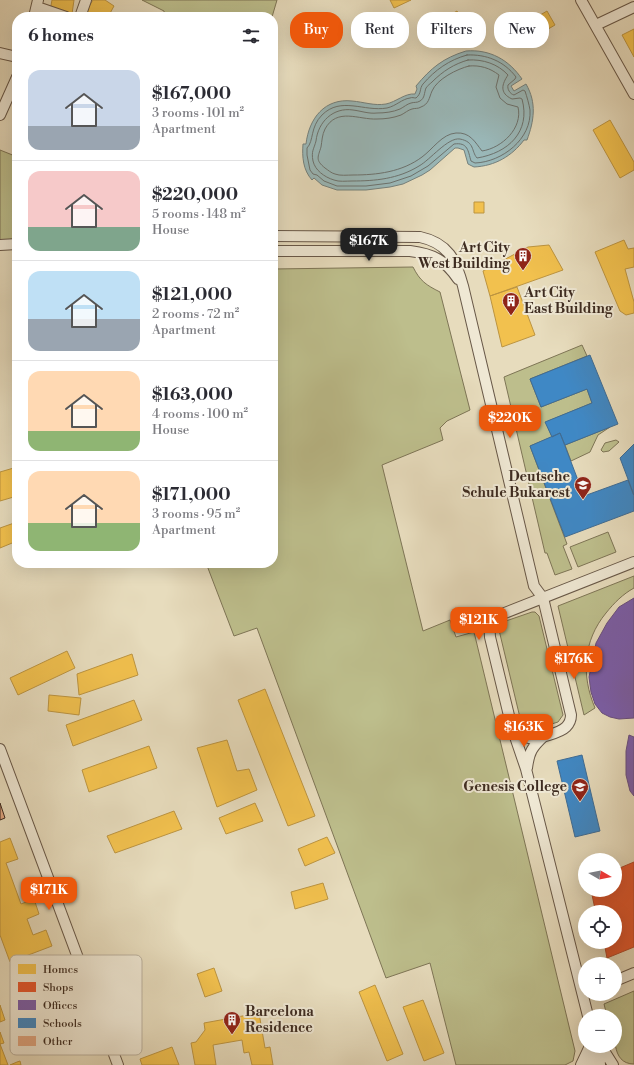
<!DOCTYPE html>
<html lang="en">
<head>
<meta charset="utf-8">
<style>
  :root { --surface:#fff; --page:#f7f7f7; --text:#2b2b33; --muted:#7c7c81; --line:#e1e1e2; --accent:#ea580c }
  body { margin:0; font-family:"Libre Bodoni",serif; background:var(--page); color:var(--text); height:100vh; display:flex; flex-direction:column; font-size:15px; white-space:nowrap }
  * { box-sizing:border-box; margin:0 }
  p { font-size:13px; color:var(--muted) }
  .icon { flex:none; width:22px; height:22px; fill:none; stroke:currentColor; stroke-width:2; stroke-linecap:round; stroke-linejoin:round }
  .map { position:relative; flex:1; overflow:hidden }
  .panel { position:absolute; left:12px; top:12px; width:266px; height:556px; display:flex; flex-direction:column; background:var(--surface); border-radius:16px; box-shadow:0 4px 16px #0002 }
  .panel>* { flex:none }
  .top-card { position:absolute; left:290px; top:12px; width:284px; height:36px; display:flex; gap:8px }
  .needle { width:26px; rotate:99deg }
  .controls { position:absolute; left:578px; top:853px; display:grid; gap:8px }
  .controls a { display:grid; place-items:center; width:44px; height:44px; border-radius:50%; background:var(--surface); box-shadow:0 4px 16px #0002; font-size:20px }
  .price { position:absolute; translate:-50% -34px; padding:0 9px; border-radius:8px; background:var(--accent); color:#fff; font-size:13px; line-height:26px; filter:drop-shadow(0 1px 2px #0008) }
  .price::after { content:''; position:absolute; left:50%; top:24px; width:12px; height:9px; margin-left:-6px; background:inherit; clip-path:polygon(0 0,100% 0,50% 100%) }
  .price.selected { background:#222; color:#fff }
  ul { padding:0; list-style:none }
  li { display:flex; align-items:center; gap:12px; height:100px; padding:0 16px }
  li+li { border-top:1px solid var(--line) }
  li span { display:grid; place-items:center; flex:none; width:112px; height:80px; border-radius:12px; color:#555 }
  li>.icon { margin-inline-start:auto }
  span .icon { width:48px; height:48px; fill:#fffc; stroke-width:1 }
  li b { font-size:17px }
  h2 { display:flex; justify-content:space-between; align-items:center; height:48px; padding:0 16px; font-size:17px }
  .tag { padding:0 14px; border-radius:16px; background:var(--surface); box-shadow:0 4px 16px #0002; font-size:14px; line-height:36px }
  .tag.selected { background:var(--accent); color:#fff }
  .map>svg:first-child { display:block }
  .green { fill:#bdbe8c; stroke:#7e7556 }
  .water { fill:#9ab9ba; stroke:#75817d }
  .homes { fill:#f2c14e; stroke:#bc9440 }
  .shops { fill:#e4572e; stroke:#b24a2a }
  .offices { fill:#7b5ea7; stroke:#694f7f }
  .schools { fill:#3f88c5; stroke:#3f6c94 }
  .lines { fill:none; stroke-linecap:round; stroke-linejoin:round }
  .shore { stroke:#6c726e; stroke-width:1 }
  .building { fill:#e1a782; stroke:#3e2c21 }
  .minor-casing { stroke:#685848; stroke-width:12 }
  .minor { stroke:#efe8d4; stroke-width:10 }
  .labels { text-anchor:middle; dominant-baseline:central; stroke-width:4; stroke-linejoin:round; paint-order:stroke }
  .poi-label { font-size:14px; font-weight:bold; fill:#3e2c21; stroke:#efe8d4; text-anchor:end }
  .key { fill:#efe8d4; stroke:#bab09e; stroke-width:1 }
  .key-label { font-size:11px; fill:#3e2c21 }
</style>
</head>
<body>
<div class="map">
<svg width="634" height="1065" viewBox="0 0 634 1065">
  <rect width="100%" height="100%" fill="#e7dcbd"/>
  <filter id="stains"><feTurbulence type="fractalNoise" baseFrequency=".005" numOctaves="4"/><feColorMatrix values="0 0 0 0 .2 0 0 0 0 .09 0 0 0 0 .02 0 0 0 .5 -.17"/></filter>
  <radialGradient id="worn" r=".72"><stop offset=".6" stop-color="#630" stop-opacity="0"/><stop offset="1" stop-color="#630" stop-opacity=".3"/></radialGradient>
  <!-- green -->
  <path class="green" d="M142,0H277L272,17H165L164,11Z
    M0,150L15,156L17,159V240H0Z
    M413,267C420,281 426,285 440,292L470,410L447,421L440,428L443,440L382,465L423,631L450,620L456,637L474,632L575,1051L573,1061L565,1065H456L430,963L386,978L257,628L234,636L206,563H273V269Z
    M582,345L587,356L530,379L541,407L587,389L592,403L546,422L552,437L530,446L567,544L563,546L572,569L555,575L547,553H545L504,377Z
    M610,427L598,435L590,452L571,461L565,445Z
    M616,440L619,442L609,451L603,452L601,450L605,443Z
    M608,532L616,552L578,567L570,547Z
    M634,576V588C623,594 614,603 606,613C583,641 581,675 595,708L584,715L558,606Z
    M532,612H535L539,616L563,715L558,722L529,731L524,729L522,726L499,630L503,622Z
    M634,991V1064C610,1064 615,1032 615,1016H607L604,1004Z"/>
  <!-- water -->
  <path class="water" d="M466,51C490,49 509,60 522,79L511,86L514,91L526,84C537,103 534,121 527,140H524C512,156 495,166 474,167L468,164L464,150L458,148H455L430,170L422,175L403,184L390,187L366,190H337L322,185L314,178L312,180C303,170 302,157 303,144H306C309,118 325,98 352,101C364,102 374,106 386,104C396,102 405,93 415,94L417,89L416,86C431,68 443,58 466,51Z"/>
  <!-- homes -->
  <path class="homes" d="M52,0H74L72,14L50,11Z
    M93,0H105L114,6L108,17H97L86,11Z
    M390,0H411L394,8Z
    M457,11L467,29L448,40L438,22Z
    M547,11L555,25L543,32L535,18Z
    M634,29V57L622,35Z
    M610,120L634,162V170L620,178L593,130Z
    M474,202H484V213H474Z
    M624,240L628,249L634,248V267L625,269L634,302V313L626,315L620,311L595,252Z
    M549,245L563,270L490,296L483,271L528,247Z
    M517,287L535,335L502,347L490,296Z
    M17,467V496L0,501V472Z
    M17,522V541L0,548V528Z
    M67,651L75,668L18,695L10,678Z
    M132,654L138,675L79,695L77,674Z
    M265,689L315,816L288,826L238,700Z
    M49,695L81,698L79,715L48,711Z
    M134,700L142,720L73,746L66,725Z
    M227,740L237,771L249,769L257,790L217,807L197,748Z
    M149,746L157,768L89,792L82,770Z
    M255,803L263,821L226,834L219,818Z
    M174,811L182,829L115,853L107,836Z
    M327,837L335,853L305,866L298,849Z
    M10,838L18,859L6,863L21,904L34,899L39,914L27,919L33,935L46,930L52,946L10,962L0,935V842Z
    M323,883L328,899L295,909L291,892Z
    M214,968L222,991L205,997L197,974Z
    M375,985L403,1054L387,1061L359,992Z
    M423,1000L444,1053L424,1061L403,1007Z
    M0,1005L5,1020L0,1022Z
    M259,1013L265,1048L270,1047L273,1065H252L249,1052L244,1053L242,1040L213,1045L216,1065H195L191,1043L196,1042L205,1030L204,1023Z
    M0,1032L4,1043L0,1044L8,1065H0Z
    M172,1047L179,1065H142L140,1059Z
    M20,1061L21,1065H10L17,1062Z"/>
  <!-- shops -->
  <path class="shops" d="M594,857V860H587V858Z
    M634,862V947L607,958L604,942H615V912H604L602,907L595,909L591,890H615V870Z"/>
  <!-- offices -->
  <path class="offices" d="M634,598V718L619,719L610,717L602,713L595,704L591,692L589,677L596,643L607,623L619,607Z
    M629,735L634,737V796L630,791L626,775V751Z"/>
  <!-- schools -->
  <path class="schools" d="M590,355L618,424L565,445L560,433L552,437L545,422L592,403L587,389L541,407L530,379Z
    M560,433L584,496L628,480L634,496V511L565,537L530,446Z
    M634,444V495L620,458Z
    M582,755L600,831L575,837L557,761Z"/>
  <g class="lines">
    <!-- shore -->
    <path class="shore" d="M467,55C486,54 504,61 516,77L515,79L508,85C507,89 510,94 514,95L523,90L525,91C527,97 529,104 530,110C532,139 502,162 475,163L471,161C468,151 468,142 454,144L428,166L411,176L390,183L366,186H337L324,181L317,175L313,174L310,170L307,155V148C314,141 310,127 322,115C341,96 364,112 387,108C396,106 402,99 410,98C412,97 414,98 416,98C422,93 419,89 423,84C435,70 449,60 467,55Z
      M468,60C483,59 498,64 508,75C502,84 499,93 512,99L520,98L522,99C531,132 508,153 477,158C471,151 475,142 460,139C448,137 430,160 419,166C398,179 375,181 352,181C346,181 339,182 334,180C324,177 315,170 313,161C311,151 314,149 316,141C318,122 333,107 353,110C361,111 369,114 377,113C385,113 393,112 400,109C404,107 407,104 411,103C414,102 417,103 420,101C425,98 424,93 426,88C427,86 431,83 432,82C443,71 454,64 468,60Z
      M469,66C480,65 490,68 499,75L496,87L500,98L507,104L518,107C523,128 502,148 482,151C475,142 470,132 456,133C442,134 433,149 422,157C402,172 377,175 353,175C347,175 340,176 335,174C331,173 328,170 325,168C315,160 318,157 321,147C322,141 322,135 325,129C337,107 359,120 377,119C385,119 393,118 401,115C405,113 408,110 412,109C415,108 418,109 421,107C429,104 429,98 432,91C437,79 457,69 469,66Z"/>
  </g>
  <!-- building -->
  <path class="building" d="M0,803L5,818L0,820Z"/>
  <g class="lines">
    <defs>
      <path id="minor" d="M581,0L634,94
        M37,7L66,17
        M34,17L38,0
        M80,17L86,0
        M596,25L634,7
        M0,53L17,57
        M0,115L17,77
        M273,236L420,237C448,243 456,260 463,286L534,586L543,598L571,715C571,720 569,724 566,727C560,733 537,739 529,738C522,736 517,732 512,728
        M0,245L17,244
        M273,251H410C433,254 445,260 458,279
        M0,749L118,1065
        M527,768C529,752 532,747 544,736
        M615,981L634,973
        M588,1016L526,769L512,728L490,637L489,621L492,618L634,562
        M599,1046L600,1065
        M601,1046L613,1065
        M591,1048V1065
        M581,1065L590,1046"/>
    </defs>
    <!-- minor casing -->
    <use href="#minor" class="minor-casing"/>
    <!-- minor -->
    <use href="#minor" class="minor"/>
  </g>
  <!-- icons -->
  <defs>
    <symbol id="building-pin" viewBox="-11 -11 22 30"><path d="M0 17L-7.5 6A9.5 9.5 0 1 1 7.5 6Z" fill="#8f2418" stroke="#efe8d4"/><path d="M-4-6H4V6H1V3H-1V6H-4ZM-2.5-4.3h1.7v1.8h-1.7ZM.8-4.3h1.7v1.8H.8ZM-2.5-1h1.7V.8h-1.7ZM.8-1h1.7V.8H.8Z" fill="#fff"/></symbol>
    <symbol id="school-pin" viewBox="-11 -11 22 30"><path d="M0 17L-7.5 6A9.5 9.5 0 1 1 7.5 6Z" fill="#8f2418" stroke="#efe8d4"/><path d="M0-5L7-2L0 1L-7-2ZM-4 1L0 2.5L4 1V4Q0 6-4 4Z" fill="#fff"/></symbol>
  </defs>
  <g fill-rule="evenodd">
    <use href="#building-pin" x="513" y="246" width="20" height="27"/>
    <use href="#building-pin" x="501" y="291" width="20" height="27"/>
    <use href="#school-pin" x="573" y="475" width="20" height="27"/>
    <use href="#school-pin" x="570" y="777" width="20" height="27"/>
    <use href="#building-pin" x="222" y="1010" width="20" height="27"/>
  </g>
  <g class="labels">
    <!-- poi labels -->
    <g class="poi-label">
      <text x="510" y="248">Art City<tspan x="510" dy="16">West Building</tspan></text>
      <text x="524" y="293" text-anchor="start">Art City<tspan x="524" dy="16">East Building</tspan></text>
      <text x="570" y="477">Deutsche<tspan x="570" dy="16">Schule Bukarest</tspan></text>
      <text x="567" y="787">Genesis College</text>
      <text x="245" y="1012" text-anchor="start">Barcelona<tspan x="245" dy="16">Residence</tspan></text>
    </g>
  </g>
  <!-- legend -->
  <rect x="10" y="955" width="132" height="100" rx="6" class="key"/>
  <rect x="18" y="964" width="18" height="10" fill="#f2c14e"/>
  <rect x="18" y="982" width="18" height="10" fill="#e4572e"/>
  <rect x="18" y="1000" width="18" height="10" fill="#7b5ea7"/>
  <rect x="18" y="1018" width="18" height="10" fill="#3f88c5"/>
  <rect x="18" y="1036" width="18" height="10" fill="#e1a782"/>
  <g class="key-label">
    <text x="43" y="973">Homes</text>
    <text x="43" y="991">Shops</text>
    <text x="43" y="1009">Offices</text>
    <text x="43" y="1027">Schools</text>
    <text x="43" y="1045">Other</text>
  </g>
  <rect width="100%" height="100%" filter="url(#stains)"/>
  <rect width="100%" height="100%" fill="url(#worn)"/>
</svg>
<div class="controls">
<a><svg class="needle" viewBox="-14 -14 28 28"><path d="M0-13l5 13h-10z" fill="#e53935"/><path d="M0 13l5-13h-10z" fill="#7c7c81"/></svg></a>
<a><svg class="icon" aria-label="locate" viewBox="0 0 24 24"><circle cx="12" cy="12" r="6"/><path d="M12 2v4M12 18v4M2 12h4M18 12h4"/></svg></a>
<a>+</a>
<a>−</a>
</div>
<b class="price selected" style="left:369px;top:262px">$167K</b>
<b class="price" style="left:510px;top:439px">$220K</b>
<b class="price" style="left:479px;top:641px">$121K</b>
<b class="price" style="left:574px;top:680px">$176K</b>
<b class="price" style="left:524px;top:748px">$163K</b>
<b class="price" style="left:49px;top:911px">$171K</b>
<div class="top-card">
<a class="tag selected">Buy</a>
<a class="tag">Rent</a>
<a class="tag">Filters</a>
<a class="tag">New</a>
</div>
<section class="panel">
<h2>6 homes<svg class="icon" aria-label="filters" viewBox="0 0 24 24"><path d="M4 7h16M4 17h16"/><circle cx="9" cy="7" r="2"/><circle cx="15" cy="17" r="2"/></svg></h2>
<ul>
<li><span style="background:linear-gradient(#c9d6e8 70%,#9aa5b1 0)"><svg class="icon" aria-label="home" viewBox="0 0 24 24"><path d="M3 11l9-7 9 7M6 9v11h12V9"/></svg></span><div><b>$167,000</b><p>3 rooms · 101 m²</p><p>Apartment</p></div></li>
<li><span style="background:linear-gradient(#f6c9c9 70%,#7fa58c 0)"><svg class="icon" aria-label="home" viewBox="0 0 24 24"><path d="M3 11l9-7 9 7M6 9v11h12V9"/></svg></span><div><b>$220,000</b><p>5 rooms · 148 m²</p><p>House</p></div></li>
<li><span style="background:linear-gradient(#bfe0f5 60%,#9aa5b1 0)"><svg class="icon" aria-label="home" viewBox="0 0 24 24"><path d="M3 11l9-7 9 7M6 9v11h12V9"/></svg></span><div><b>$121,000</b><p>2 rooms · 72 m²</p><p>Apartment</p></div></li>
<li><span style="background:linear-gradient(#ffd9b3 75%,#8fb573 0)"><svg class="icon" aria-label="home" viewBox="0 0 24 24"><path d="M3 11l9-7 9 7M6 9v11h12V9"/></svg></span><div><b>$163,000</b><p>4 rooms · 100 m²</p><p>House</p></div></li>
<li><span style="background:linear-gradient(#ffd9b3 65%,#8fb573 0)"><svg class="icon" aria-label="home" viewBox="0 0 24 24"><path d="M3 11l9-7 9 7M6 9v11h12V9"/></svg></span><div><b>$171,000</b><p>3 rooms · 95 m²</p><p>Apartment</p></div></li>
</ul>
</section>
</div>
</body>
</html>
